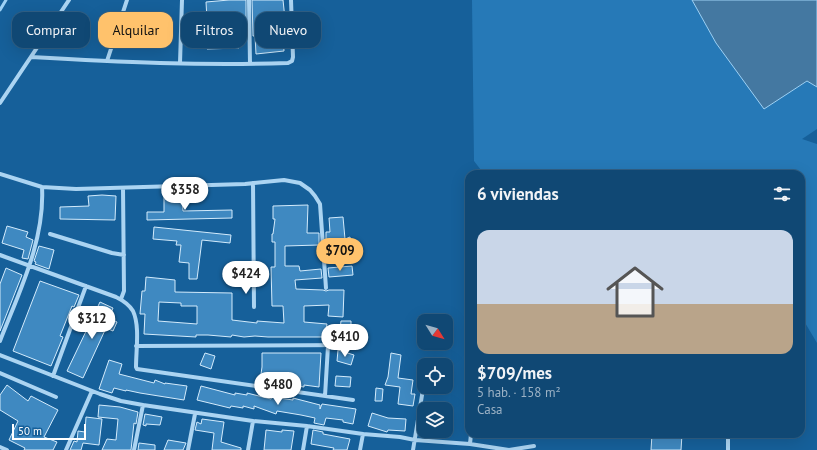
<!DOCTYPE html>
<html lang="es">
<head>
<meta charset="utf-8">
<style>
  :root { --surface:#104874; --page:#1e527c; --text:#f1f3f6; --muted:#9cb2c5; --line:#306086; --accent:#ffc26c }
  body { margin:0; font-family:"PT Sans",sans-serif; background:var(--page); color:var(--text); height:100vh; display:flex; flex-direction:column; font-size:15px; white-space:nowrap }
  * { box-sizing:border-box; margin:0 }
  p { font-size:13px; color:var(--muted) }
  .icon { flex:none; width:22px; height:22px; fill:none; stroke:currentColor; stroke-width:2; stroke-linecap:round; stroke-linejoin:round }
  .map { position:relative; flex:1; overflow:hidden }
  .sheet { position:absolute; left:465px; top:170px; width:340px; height:268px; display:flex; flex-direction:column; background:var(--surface); border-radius:12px; box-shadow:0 4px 16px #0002,0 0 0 1px var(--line) }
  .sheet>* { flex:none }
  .banner { position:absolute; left:12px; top:12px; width:380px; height:36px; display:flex; gap:8px }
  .needle { width:26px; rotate:127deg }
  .fabs { position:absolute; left:417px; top:314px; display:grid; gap:8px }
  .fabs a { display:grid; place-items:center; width:36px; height:36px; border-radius:8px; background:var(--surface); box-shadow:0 4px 16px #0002,0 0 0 1px var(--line); font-size:20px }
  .scale { position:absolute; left:12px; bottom:10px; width:74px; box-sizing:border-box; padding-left:4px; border:2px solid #fff; border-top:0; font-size:11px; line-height:14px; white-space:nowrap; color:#fff; -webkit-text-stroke:3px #16609a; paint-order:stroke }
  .price { position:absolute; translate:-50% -34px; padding:0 9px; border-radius:14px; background:#fff; color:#222; font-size:13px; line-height:26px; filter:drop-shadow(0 1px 2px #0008) }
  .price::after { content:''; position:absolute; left:50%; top:24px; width:12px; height:9px; margin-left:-6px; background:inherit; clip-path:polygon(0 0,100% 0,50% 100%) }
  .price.current { background:var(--accent); color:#111 }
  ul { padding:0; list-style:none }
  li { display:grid; align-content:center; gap:8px; height:212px; padding:0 12px }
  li+li { border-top:1px solid var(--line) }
  li span { display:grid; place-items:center; height:124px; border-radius:12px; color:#555 }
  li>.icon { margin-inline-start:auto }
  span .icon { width:72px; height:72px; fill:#fffc; stroke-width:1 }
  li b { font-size:17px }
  h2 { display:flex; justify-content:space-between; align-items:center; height:48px; padding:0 12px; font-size:17px }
  .chip { padding:0 14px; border-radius:12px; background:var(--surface); box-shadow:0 4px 16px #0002,0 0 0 1px var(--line); font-size:14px; line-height:36px }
  .chip.current { background:var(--accent); color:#111 }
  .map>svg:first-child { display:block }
  .green { fill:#2679b7 }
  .water { fill:#4478a1; stroke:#9dd1f5 }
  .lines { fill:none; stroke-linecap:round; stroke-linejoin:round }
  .stream { stroke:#9dd1f5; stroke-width:3 }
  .building { fill:#3f89c1; stroke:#d3ebfc; fill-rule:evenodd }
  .minor { stroke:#abd4f2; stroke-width:4 }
</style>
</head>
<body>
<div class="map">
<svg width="817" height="450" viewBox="0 0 817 450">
  <rect width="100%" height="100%" fill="#16609a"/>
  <!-- green -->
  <path class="green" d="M472,0H692L716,43L764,108L808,81L817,87V129L802,139L817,144V343L801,316V174H484L474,161Z"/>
  <!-- water -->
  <path class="water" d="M692,0H817V87L807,81L764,109L716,43Z"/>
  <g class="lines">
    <!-- stream -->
    <path class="stream" d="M0,10L6,0"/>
  </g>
  <!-- building -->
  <path class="building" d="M229,0H246V36L239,37V48L207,49L205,19H207L206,2Z
    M252,0H283L285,19H282L284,51L256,54L255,36H253Z
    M102,195L116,196L115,220L60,219V207L89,206L88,196Z
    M164,195H182L183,211L232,210V218L147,220V212H164Z
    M308,205L307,233H319V245L285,246V266H299L300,271L321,269L322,278L295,280L296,289L323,290L326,291L329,290H344L343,317L328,316L329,305L304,306V322L327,324L325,337H268L255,336L244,337L232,335L231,337L208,335H196V337L144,334L145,314H140L142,291H145L146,277L175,280V292L232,293V320L257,323V321L284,323L283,306H272L271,267H275V242H272V234H273L275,219H273V206ZM159,302L181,303V306H197V324L158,321Z
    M343,217L345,239L350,237L353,251L330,256L326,245V232H330L329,218Z
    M7,226L28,232L26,237L33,240L28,259L22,258L24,250L2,243Z
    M154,227L231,235L230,243L202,240L197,279H189V263L179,262L181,245H176L177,241L153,239Z
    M39,246L54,250L49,269L35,264L36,262L34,261Z
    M352,266L353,275L329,277L328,268Z
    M6,268L22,275L0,331V284Z
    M40,281L79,295L74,307L72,306L60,336L63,337L51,366L13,351Z
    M100,302L113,308L109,318L117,322L113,331L106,328L83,378L67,371Z
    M341,321H351V336L339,337Z
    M338,350L354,355L351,365L337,361Z
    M205,353L215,356L211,369L200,365Z
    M262,353H321L319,387L304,385V387L260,381L262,367Z
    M391,353L401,355L398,378L413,380L411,394H415L413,406L398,404L400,387L385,385L388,377Z
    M109,360L122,364L119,374L154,383L155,380L165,384V383L187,386L184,400L140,393L126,390V391L114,388L112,393L99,389Z
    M336,376L351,377L350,387L335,386Z
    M7,385L28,401L31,396L58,410L44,437L57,442L53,450H24L25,448L9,440L18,421L0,410V395Z
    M201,386L235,395V393L247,395V393L271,399L272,397L293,400V398L320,405V409L322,404L356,409L353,424L343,422V420L326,418L324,425L314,423L315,418L301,415L277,411L276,414L254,406V409L243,406V408L231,406L230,408L197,400Z
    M376,388L383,389L382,401H375Z
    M99,405L120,407L138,412L136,424L134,423L131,450H102L107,439L116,440L118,419L98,417Z
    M372,413L388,418L406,419L405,431L388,430L387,432L368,426Z
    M145,414L162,417L160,425L146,424V426L143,425Z
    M86,417L102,419L99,445L83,443L81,450H70L74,441L77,442L78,431L85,432Z
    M202,419L224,422L221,442L241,448V450H212L214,433L195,430L197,422L201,424Z
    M266,430L282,432V430L294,431L291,450H264Z
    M313,430L323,432V434L350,439L347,450H333L334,448L311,444Z
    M652,434H682L681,450H651Z
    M168,440L186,443L183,450H164Z
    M139,443L155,445V450H138Z"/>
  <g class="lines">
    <!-- minor -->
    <path class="minor" d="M249,0L250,64
      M31,57C117,62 203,66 288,63L292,61L293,57L291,0
      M107,61L127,0
      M180,63L182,0
      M0,103L69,0
      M0,174L42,187L76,189L245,184L284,180L300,183L310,190L315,196L320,204L326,288
      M253,183L254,307
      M50,234L112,253L124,255
      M0,255L116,297C122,300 129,304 133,311C140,326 136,350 136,367L137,369L353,400
      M121,299L124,291L123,188
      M0,341C19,292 45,241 42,187
      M136,346L356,345
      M0,355L100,394L121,401L143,405L253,421L307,426L363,434L400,437L415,440L470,444L509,450L534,446
      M0,373L56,397
      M53,376L86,286
      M325,396L328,346
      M470,444L471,434
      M0,447L7,450
      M66,450L92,391
      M134,450L143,405
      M188,450L195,414
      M248,450L253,421
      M303,450L307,426
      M360,450L363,434
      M413,450L424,383
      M728,450V434"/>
  </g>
</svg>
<div class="fabs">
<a><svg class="needle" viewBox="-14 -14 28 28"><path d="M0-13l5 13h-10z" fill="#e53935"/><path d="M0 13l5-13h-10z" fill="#9cb2c5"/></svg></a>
<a><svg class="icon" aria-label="locate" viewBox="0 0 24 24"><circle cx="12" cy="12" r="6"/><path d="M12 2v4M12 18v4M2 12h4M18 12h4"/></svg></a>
<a><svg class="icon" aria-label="layers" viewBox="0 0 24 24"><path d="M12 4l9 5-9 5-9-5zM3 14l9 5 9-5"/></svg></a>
</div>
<div class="scale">50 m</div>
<b class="price" style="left:185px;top:211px">$358</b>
<b class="price current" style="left:340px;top:272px">$709</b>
<b class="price" style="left:246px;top:295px">$424</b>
<b class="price" style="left:92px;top:340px">$312</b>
<b class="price" style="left:345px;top:358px">$410</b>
<b class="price" style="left:278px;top:406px">$480</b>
<div class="banner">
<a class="chip">Comprar</a>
<a class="chip current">Alquilar</a>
<a class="chip">Filtros</a>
<a class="chip">Nuevo</a>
</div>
<section class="sheet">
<h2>6 viviendas<svg class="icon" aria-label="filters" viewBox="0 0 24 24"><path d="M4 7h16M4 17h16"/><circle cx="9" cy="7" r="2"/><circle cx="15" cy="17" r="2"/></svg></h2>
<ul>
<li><span style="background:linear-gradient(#c9d6e8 60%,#b9a48a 0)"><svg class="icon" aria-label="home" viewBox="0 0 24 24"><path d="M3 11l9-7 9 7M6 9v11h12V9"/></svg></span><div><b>$709/mes</b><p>5 hab. · 158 m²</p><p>Casa</p></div></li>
</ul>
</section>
</div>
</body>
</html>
